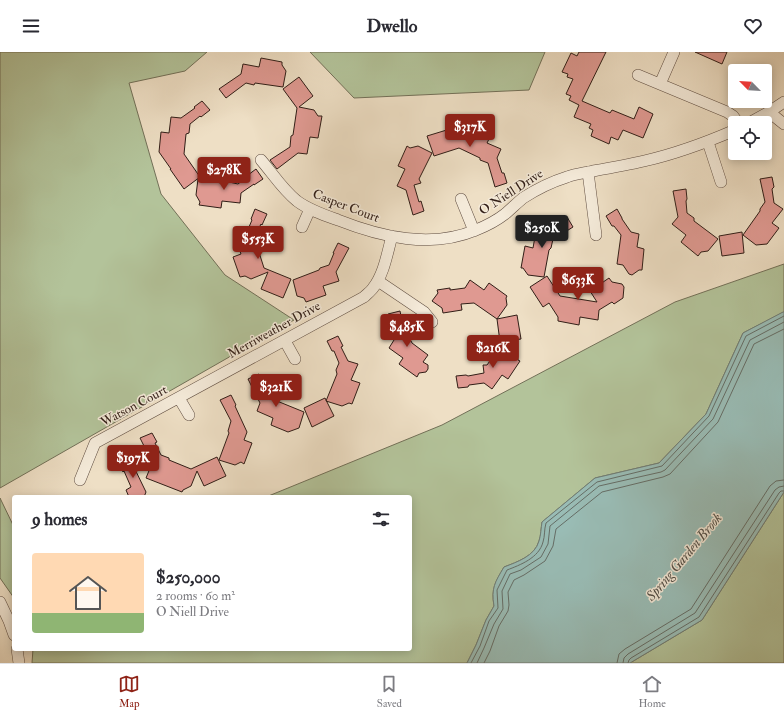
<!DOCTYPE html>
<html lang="en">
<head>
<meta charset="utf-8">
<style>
  :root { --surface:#fff; --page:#f2f2f3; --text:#2b2b33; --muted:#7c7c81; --line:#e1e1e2; --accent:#8f2418 }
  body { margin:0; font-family:"IM FELL Double Pica",serif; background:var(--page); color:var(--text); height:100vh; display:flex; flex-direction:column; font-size:15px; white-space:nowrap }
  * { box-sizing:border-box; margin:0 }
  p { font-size:13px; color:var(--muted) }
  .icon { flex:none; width:22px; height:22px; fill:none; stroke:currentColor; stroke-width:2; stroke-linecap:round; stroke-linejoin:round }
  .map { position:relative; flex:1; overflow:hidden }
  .side { position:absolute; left:12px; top:443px; width:400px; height:156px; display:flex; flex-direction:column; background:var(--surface); border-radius:4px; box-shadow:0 2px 10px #0003 }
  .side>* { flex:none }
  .needle { width:26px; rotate:294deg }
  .tools { position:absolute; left:728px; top:12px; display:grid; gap:8px }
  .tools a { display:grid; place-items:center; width:44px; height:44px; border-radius:4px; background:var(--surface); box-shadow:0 2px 10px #0003; font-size:20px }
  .price { position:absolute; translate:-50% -34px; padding:0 9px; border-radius:4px; background:var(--accent); color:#fff; font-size:13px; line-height:26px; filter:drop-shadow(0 1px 2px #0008) }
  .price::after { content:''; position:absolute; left:50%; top:24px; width:12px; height:9px; margin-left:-6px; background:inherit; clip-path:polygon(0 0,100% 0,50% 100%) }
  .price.active { background:#222; color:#fff }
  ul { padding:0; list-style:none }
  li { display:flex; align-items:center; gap:12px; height:100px; padding:0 20px }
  li span { display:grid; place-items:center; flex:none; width:112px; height:80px; border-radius:4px; color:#555 }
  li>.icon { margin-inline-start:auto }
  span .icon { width:48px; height:48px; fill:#fffc; stroke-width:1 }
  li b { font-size:17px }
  h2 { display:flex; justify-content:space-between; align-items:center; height:48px; padding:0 20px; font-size:17px }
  header { display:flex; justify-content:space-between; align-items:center; height:52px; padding:0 20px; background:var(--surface); font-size:18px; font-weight:800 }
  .menu { display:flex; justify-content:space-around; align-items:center; height:56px; border-top:1px solid var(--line); background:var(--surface); font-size:11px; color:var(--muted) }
  .menu a { display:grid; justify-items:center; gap:2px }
  .menu .active { color:var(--accent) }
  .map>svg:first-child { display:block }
  .green { fill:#b3c39a; stroke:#727058 }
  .water { fill:#99bcb5; stroke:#6f7d76 }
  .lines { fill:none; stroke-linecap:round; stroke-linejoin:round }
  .shore { stroke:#656d66; stroke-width:1 }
  .building { fill:#df9991; stroke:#311e17 }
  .street-casing { stroke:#604e42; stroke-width:12 }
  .street { stroke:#f4ead9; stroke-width:11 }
  .labels { text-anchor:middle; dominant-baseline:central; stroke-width:3; stroke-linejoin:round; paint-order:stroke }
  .street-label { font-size:13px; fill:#311e17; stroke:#f4ead9 }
  .water-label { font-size:14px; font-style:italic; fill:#504d46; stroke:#f4ead9 }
</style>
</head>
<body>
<header><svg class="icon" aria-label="menu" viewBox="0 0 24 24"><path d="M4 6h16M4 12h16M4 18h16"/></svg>Dwello<svg class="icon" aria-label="heart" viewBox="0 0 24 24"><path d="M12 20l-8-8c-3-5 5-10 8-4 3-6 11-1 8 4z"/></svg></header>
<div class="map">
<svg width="784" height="611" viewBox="0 0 784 611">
  <rect width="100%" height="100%" fill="#eedfc5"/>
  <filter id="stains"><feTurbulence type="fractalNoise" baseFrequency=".005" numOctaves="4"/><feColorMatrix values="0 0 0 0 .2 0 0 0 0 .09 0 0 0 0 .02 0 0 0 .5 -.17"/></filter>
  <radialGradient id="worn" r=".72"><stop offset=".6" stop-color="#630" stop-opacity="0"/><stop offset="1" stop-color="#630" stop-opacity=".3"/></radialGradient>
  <!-- green -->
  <path class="green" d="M0,0H207L185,19L129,31L161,142L225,223L294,268L0,436Z
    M310,0H545L529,38L354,46Z
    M784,212V260L743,281L706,362L659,411L595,426L542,470C541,476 541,483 539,489C535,504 517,510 504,515C495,531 491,536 494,554L486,568L476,593L467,611H32L33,597H410V445H266L442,373L675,250Z
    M784,440V611H630L702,568Z
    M0,446L14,475V546L0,526Z"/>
  <!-- water -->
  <path class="water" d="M783,260H784V440L702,568L630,611H467L476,593L486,568L494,554C491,536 495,530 504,515C517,510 535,504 539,489C541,483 541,476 542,470L595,426L659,411L706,362L743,281Z"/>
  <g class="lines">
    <!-- shore -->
    <path class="shore" d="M471,611L480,594L489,569L498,556L497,538L507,518C520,513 539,506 543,490C545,484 544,478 546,471L597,430L662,414L709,364L746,284L784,264
      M477,611L484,596L494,572L503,557L502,539L510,522L521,518L541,505L548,492L550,474L599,434L661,420L665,418L713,367L750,288L784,270
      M484,611L490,599L499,574L508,559L509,553L508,540L514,528L524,523L545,509L553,494L556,477L602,440L663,425L670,422L718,370L754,292L784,277
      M617,611L619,602L625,597L691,557L770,434L776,429L784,428
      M623,611L624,606L628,602L695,561L775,438L779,435L784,434
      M628,611L629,608L631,606L699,565L779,441L781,439H784"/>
  </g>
  <!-- building -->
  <path class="building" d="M579,0H606L582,49L610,61L612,58L634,67L639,55L653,62L643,86L623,78L618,88L611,85L609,92L591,84L593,78L589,76L591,72L574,65L579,53L569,48L571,44L566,42L573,27L567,25L568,22L562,20L571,1L577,4Z
    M695,0H727L722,12Z
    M261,6L282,10V13L286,19L283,35L255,31L254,33L246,31L226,46L219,37L241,22L243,12L259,15Z
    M299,25L313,44L299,55L314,58L318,64H322L318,86L310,85L307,102L298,101L277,117L270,108L290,95L291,84L293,83L297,56L283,37Z
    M202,49L210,58L201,65L200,64L190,72L189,81L186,82L184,102L200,125L184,137L170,117H171L159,100L161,80L169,81L171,65L181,66L195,56L194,55Z
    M469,72L491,83L487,91L501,97L497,106L502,121H504L507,131L495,135L488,111L480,108V106L459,96L434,104L427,84L450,77L451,81L467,76Z
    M407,94L410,96L418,94L432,101L419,127L421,131L414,133L419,150L421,149L424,159L413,163L406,138L397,134L405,117L398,114Z
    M256,117L263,127L254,133V132L241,141L240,151L222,149L221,156L199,153L200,150L196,143L198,127L227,132L229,130L238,132L248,124V123Z
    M772,125L774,135L772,137L774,151L783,157L772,171L779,176L767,192L756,193L743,183L760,159V157L765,150L760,127Z
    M686,137L687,147L686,149L687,161L694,166V169L718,187L708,199L701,200L698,204L681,190L686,183L672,172L678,165L673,139Z
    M255,157L267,162L262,173L261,172L253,188L259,190L257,194L264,216L291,227L283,246L261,237L268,220L251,227L245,224L240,225L233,205L241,202L238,194L243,183L246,182L252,168L251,167Z
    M617,157L622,166V167L631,180L639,182L637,195L644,197L642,218H639L632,223L629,222L623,213L617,212L621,183L614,174H612L606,164Z
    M567,165L573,175L565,180H563L553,187L551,196L549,198L544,225L528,223L523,216H521L525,194L533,196L536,179L545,181L558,172V170Z
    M742,180L744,201L722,204L719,184Z
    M338,191L349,196L336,220L339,229L323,234L326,243L306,250L304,246L297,244L293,228L319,218L320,216L329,213L334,201H333Z
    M547,224L560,244L597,250L590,239L609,226L612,230L622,232L624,235L623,246L614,252L612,250L599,258L598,268L580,265L579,273L558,269V265L549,251L543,255L530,235Z
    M470,228L484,238L489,231L507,244L506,246L507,253L497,267L517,263L521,287L500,290L497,267L474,251L461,252L462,258L443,261L442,256L432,249L438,241L437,238L450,236V238L465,236Z
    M400,259L402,269L401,271L403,283L411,289L412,291L428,303L423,310L428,313V317L426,320L419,321L417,325L399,312L403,306L389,296L394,288L392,274L390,272L388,262Z
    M338,284L343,294L341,295L348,309L358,312L351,328L360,331L352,352L349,351L342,354L326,349L337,322L336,318L339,311L334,299H332L327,289Z
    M503,291L517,301L518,308L520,309L508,327L502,323L492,337L484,331L469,333L468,335L458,336L456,324L466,323L468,324L484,321L483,313H487Z
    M259,322L264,332H263L268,344L276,347L277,349L304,360L299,376L288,380L271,373L273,366L257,359L260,351L248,327Z
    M231,343L236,353L235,354L247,380L244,388L252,391L244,412L241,410L235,413L219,408L229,381L228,379L231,369L220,348Z
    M325,346L334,364L312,375L304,356Z
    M152,381L157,390L155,391L161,403L169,406V408L191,417L217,405L226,424L204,434L197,419L191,434L183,438L182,440L146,426L153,409L146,395L145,396L140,386Z
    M129,405L146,440L144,445H129L126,438L131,435L124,419L123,420L118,411Z"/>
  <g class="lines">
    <defs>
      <path id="street" d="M638,23L727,60L733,64L738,71
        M660,32L674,0
        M769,60L784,72
        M749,71L769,60L784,50
        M708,90L721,130
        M261,108C273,122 283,138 297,149C309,158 324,163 338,168C381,185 431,197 476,178C486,174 496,169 505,162C511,157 517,151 523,146C537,137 551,130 567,125C575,122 584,121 593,119C610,116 627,113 644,109C675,102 705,91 735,78
        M588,120L596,183
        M461,147L474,179
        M302,175L310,157
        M378,229L424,260L432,270
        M285,289L295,307
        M179,346L189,363
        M80,428L95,391L364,245C367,242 371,239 373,236C384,222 387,202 392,184
        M0,550L9,569L14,583
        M17,597L19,611"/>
    </defs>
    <!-- street casing -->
    <use href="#street" class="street-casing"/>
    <!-- street -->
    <use href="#street" class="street"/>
  </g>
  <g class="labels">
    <!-- street labels -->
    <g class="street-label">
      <text transform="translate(511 140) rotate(-33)">O Niell Drive</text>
      <text transform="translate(346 154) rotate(21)">Casper Court</text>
      <text transform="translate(274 278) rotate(-29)">Merriweather Drive</text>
      <text transform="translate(134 354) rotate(-28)">Watson Court</text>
    </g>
    <!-- water labels -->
    <g class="water-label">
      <text transform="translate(684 505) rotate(-50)">Spring Garden Brook</text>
    </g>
  </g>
  <rect width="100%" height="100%" filter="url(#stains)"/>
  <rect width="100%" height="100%" fill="url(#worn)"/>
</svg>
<div class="tools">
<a><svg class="needle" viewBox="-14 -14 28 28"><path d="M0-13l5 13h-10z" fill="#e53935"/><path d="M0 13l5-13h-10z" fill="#7c7c81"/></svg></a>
<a><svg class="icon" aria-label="locate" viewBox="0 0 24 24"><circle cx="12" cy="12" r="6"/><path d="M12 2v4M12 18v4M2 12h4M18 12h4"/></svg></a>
</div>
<b class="price" style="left:470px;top:96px">$317K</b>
<b class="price" style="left:224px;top:139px">$278K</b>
<b class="price active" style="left:542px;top:197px">$250K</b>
<b class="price" style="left:258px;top:208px">$553K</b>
<b class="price" style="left:578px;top:249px">$633K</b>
<b class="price" style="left:407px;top:296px">$485K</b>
<b class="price" style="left:493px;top:317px">$216K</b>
<b class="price" style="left:276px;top:356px">$321K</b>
<b class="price" style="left:133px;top:427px">$197K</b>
<section class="side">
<h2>9 homes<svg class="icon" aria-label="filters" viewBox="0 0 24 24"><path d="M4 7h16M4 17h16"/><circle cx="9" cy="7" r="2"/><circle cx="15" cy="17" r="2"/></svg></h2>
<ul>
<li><span style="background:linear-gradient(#ffd9b3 75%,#8fb573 0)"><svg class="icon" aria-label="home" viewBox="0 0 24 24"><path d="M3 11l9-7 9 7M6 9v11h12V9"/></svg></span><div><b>$250,000</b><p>2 rooms · 60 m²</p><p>O Niell Drive</p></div></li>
</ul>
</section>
</div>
<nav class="menu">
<a class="active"><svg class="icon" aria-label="map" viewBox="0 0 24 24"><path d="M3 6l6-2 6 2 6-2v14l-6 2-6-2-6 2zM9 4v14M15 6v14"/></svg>Map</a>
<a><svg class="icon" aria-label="saved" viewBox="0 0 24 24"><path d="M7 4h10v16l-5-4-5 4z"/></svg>Saved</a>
<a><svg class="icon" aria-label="home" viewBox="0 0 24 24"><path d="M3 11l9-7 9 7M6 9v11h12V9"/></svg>Home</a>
</nav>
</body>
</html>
